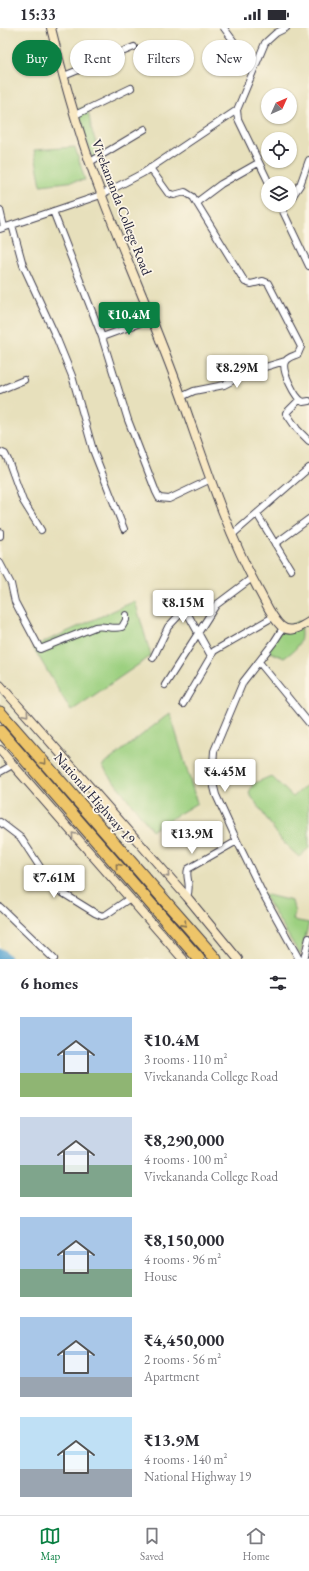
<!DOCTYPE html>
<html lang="en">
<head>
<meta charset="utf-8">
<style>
  :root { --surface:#fff; --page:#f2f2f3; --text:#2b2b33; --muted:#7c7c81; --line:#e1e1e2; --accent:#0b8043 }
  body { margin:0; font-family:"EB Garamond",serif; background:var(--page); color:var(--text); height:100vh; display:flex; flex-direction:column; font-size:15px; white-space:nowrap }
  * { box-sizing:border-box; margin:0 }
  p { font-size:13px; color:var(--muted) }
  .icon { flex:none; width:22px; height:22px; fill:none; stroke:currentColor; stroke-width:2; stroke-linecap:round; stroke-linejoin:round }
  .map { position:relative; height:931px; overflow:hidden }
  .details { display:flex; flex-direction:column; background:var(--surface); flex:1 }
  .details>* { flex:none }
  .banner { position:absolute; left:12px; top:12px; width:285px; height:36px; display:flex; gap:8px }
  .needle { width:26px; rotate:45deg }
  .buttons { position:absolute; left:261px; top:60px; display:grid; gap:8px }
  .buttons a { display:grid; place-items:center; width:36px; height:36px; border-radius:50%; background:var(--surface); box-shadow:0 1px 3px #0004; font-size:20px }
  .price { position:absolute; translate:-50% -34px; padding:0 9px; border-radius:4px; background:#fff; color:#222; font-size:13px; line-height:26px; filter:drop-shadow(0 1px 2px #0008) }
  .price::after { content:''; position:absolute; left:50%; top:24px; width:12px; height:9px; margin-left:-6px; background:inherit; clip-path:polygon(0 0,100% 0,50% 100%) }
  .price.selected { background:var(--accent); color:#fff }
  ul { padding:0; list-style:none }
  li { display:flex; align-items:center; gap:12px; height:100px; padding:0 20px }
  li span { display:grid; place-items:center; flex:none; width:112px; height:80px; border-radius:0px; color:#555 }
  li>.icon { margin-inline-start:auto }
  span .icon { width:48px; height:48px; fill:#fffc; stroke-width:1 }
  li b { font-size:17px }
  h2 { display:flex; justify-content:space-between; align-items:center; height:48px; padding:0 20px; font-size:17px }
  .chip { padding:0 14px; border-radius:18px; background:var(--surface); box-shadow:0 1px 3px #0004; font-size:14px; line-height:36px }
  .chip.selected { background:var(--accent); color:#fff }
  .status { display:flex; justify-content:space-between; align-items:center; height:28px; padding:0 20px; background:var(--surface); direction:ltr }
  .status svg { height:11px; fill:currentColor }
  .tabs { display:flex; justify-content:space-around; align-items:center; height:56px; border-top:1px solid var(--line); background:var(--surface); font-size:11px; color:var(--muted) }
  .tabs a { display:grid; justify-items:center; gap:2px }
  .tabs .selected { color:var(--accent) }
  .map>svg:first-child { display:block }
  .green { fill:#9cd080; stroke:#5f795e }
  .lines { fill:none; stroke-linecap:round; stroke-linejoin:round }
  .river { stroke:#5aa5d2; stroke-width:13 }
  .street-casing { stroke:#403e4e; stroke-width:8 }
  .secondary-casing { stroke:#403e4e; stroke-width:10 }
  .highway-casing { stroke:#403e4e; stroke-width:13 }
  .street { stroke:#fff; stroke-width:6 }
  .secondary { stroke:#f8e8c3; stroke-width:8 }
  .highway { stroke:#eec569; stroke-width:11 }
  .oneway { stroke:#988f86 }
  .oneway2 { stroke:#887452 }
  .labels { text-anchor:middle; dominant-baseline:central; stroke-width:3.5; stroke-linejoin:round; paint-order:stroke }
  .street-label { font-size:14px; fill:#22223b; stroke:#fcf5e5 }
</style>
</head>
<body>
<div class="status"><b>15:33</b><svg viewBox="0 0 49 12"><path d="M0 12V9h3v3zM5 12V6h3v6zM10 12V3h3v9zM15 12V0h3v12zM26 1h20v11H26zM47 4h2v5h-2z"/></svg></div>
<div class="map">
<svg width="309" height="931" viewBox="0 0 309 931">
  <rect width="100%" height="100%" fill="#fcf5e5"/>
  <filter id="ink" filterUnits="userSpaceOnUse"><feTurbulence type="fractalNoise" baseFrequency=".025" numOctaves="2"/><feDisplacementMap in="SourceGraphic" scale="8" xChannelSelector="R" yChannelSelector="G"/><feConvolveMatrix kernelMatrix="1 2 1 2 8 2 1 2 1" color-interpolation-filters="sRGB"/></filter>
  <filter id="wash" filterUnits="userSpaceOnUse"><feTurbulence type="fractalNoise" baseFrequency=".012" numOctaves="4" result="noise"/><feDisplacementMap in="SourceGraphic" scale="16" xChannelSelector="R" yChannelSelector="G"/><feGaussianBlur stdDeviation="0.9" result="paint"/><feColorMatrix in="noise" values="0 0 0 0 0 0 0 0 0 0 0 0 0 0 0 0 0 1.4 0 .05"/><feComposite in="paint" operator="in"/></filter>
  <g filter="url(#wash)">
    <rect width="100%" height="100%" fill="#e7e0bc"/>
    <!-- green -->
    <path class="green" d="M87,78L92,103L100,126L92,131L77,82Z
      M75,119L85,152L41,157L34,122Z
      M135,573L151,628L71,683L33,619Z
      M299,593C304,613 300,619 284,630L266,622L284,600Z
      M170,685L197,775L152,802L102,738Z
      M271,748L293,769L309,755V820L299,829L282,813L249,765L253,756Z
      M263,866L292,873L295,885L293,892L309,895L300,927Z"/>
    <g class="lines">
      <!-- river -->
      <path class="river" d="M0,927L4,931"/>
    </g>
  </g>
  <g filter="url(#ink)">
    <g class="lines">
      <defs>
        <path id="street" d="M224,0L254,41
          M64,48L134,19
          M237,82L238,91L269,155
          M75,87L131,60
          M90,134L145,101
          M150,140L168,165L174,167L185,164L193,169L245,254L251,256L263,253L268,255L301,319L298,326C294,328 287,329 285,334C281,342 295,370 303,374L309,373
          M290,172L300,157L309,132
          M197,174L221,156L258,135
          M280,177L309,238
          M0,182L4,199
          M53,183L102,309L128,392L156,464L159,470L169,471L209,452
          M12,197L23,237L57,311L72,348L93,422L124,501
          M0,201L101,167L143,145L237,82L265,15L276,5L286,0
          M102,309L151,291
          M0,362L24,352
          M181,369L194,363L224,357L249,344L285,333
          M299,372L286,385L297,401L309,413
          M0,424L5,426L8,432L23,473L41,502
          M257,486L291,542
          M0,504V508
          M232,507L309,440
          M275,516L309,491
          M0,535L11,556L15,574L40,621L95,599C105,597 113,602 122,599L126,592V587
          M283,600L274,614L243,654L214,723L212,751L216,767L237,813L263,866L299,931
          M153,630L168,599L185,581L211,628
          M259,634L309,695
          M165,657L216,577L252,550
          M183,676L214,623L273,589
          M0,744L9,739
          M0,794L21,810L53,859L95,885L102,888L107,886L130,870
          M187,869C192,856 185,850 188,841L237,813
          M0,879L54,931
          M304,931L309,910"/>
        <path id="secondary" d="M51,0C65,57 81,114 102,168C128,236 158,302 182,370C205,435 225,500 258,561C265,573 271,589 281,598C290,606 301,599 309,594
          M0,657L187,869L238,931
          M0,722L183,931"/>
        <path id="highway" d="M0,684L216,931
          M0,703L199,931"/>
      </defs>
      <!-- street casing -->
      <use href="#street" class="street-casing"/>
      <!-- secondary casing -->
      <use href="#secondary" class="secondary-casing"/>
      <!-- highway casing -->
      <use href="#highway" class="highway-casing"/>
      <!-- street -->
      <use href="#street" class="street"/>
      <!-- secondary -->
      <use href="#secondary" class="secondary"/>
      <!-- highway -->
      <use href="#highway" class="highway"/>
    </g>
    <!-- one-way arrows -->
    <defs><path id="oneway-chevron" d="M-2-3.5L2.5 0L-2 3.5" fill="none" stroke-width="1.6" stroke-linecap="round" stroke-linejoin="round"/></defs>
    <g class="oneway">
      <use href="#oneway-chevron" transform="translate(26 686) rotate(49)"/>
      <use href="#oneway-chevron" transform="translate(74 807) rotate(-131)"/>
      <use href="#oneway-chevron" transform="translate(167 847) rotate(48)"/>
    </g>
    <g class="oneway2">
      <use href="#oneway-chevron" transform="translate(44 734) rotate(49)"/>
      <use href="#oneway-chevron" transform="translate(118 838) rotate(-131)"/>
      <use href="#oneway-chevron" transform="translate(184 896) rotate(48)"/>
    </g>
  </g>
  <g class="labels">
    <!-- street labels -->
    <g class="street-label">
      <text transform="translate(122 179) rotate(69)">Vivekananda College Road</text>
      <text transform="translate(95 770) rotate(49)">National Highway 19</text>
    </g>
  </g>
</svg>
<div class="buttons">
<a><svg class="needle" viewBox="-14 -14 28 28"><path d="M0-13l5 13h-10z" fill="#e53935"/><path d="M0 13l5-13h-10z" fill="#7c7c81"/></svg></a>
<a><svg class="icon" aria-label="locate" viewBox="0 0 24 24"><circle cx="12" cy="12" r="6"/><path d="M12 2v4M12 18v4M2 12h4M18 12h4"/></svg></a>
<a><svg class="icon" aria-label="layers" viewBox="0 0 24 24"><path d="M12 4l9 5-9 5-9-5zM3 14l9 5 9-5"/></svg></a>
</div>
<b class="price selected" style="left:129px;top:308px">₹10.4M</b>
<b class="price" style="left:237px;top:361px">₹8.29M</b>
<b class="price" style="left:183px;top:596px">₹8.15M</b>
<b class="price" style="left:225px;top:765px">₹4.45M</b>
<b class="price" style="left:192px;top:827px">₹13.9M</b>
<b class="price" style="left:54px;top:871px">₹7.61M</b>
<div class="banner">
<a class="chip selected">Buy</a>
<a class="chip">Rent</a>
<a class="chip">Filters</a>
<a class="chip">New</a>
</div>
</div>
<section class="details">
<h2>6 homes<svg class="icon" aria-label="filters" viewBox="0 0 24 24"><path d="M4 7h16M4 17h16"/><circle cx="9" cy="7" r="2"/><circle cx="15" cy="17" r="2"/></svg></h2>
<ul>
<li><span style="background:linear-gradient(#a9c7e8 70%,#8fb573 0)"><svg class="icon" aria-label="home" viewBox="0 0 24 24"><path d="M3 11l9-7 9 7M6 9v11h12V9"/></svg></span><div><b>₹10.4M</b><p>3 rooms · 110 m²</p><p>Vivekananda College Road</p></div></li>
<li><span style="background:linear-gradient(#c9d6e8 60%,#7fa58c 0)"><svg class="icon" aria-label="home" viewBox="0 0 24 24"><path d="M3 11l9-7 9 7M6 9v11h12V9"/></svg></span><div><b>₹8,290,000</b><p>4 rooms · 100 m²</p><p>Vivekananda College Road</p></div></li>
<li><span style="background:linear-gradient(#a9c7e8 65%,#7fa58c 0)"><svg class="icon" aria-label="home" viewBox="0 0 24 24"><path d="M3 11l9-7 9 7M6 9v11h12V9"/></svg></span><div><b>₹8,150,000</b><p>4 rooms · 96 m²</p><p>House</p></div></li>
<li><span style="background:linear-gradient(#a9c7e8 75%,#9aa5b1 0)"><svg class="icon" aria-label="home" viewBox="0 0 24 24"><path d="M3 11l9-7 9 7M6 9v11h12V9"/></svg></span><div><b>₹4,450,000</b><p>2 rooms · 56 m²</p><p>Apartment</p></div></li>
<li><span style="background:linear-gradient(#bfe0f5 65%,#9aa5b1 0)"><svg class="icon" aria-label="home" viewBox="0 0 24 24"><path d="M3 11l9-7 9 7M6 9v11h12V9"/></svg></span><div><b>₹13.9M</b><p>4 rooms · 140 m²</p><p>National Highway 19</p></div></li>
</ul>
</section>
<nav class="tabs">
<a class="selected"><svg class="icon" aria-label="map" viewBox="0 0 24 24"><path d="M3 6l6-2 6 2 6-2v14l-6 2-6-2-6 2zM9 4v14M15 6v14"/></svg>Map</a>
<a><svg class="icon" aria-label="saved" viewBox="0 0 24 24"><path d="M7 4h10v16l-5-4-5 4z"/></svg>Saved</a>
<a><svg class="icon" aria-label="home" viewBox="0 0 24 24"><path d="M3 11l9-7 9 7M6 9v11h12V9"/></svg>Home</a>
</nav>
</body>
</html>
